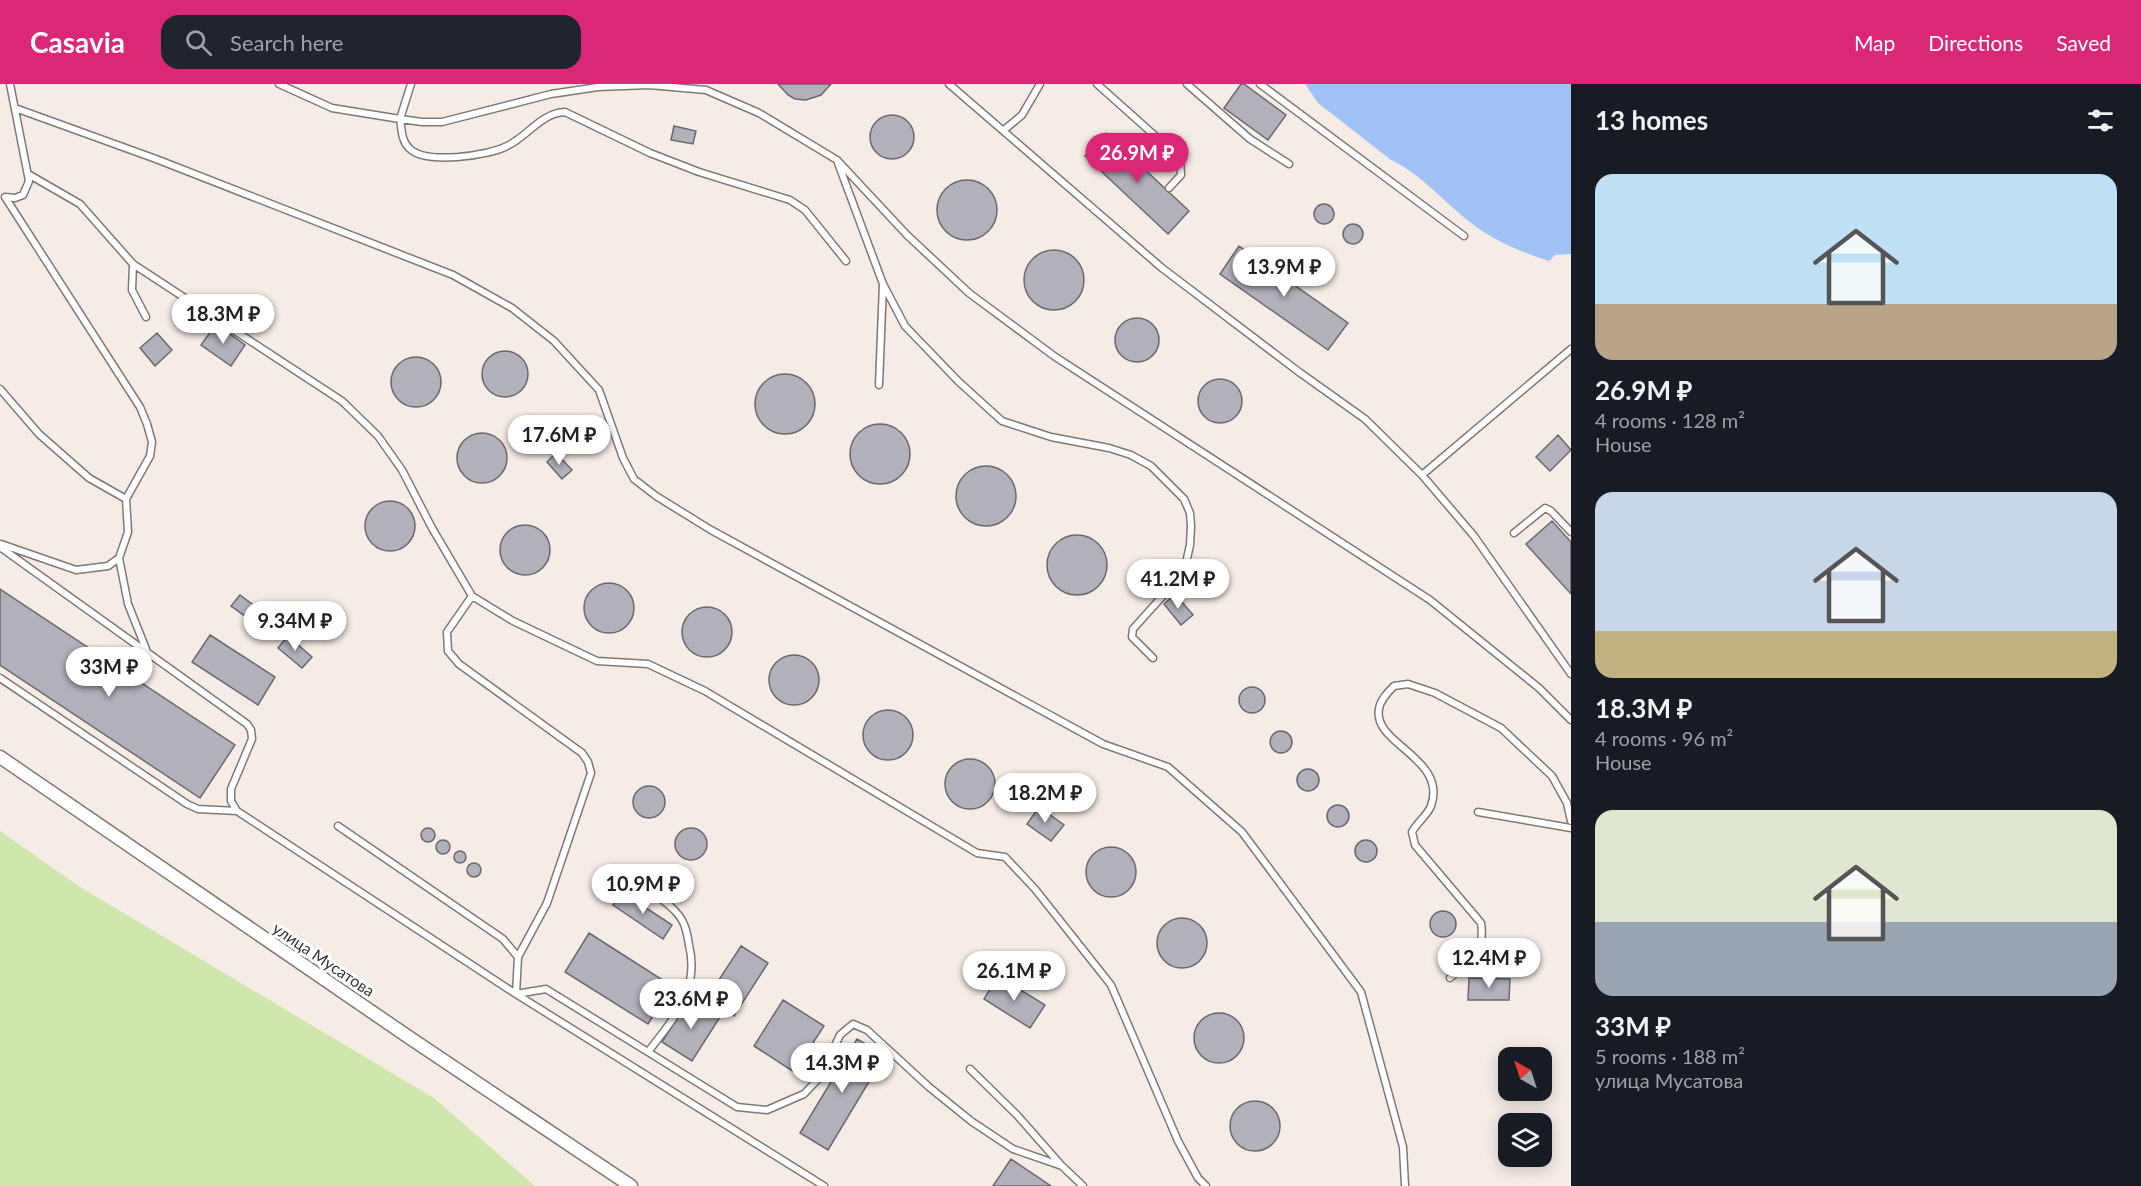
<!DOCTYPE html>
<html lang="en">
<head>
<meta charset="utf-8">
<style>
  :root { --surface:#171b24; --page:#20242c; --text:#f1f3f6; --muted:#9ea1a6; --accent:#db2777 }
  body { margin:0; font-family:Lato,sans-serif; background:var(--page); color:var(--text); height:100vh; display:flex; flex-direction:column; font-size:22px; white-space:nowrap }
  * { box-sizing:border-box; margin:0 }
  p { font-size:20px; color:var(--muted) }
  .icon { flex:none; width:33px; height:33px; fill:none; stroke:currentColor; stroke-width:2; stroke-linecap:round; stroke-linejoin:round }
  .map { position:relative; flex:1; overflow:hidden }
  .drawer { display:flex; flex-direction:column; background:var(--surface); width:570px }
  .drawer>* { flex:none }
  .needle { width:39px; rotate:321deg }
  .tools { position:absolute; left:1498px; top:963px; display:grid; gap:12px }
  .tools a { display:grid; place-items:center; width:54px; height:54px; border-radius:12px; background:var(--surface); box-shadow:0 3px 15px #0003; font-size:30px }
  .price { position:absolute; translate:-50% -51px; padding:0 14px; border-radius:21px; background:#fff; color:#222; font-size:20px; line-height:39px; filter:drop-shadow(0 2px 3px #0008) }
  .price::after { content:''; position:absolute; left:50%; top:36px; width:18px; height:14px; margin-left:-9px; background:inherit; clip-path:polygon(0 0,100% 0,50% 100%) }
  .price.active { background:var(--accent); color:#fff }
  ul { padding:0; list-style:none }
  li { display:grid; align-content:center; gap:12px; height:318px; padding:0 24px }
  li span { display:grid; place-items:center; height:186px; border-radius:18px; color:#555 }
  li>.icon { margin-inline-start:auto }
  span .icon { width:108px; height:108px; fill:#fffc; stroke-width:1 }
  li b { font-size:26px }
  h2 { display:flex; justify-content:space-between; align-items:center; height:72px; padding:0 24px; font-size:26px }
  header { display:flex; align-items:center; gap:36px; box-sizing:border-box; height:84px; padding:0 30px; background:var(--accent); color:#fff }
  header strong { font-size:28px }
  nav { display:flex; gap:33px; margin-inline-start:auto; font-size:21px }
  .search { width:420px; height:54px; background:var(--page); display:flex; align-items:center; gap:15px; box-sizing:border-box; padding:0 21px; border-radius:18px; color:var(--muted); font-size:22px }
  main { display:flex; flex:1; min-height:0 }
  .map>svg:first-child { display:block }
  .green { fill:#d0e6ae }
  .water { fill:#a0c2f4 }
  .building { fill:#b2b0b9; stroke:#69676f; stroke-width:1.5 }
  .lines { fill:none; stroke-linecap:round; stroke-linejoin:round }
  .service-casing { stroke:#817873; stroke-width:9 }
  .minor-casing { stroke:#817873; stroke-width:15 }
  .service { stroke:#fff; stroke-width:6 }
  .minor { stroke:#fff; stroke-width:12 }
  .labels { text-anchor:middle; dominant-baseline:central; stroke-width:6; stroke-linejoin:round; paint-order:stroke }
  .street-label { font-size:16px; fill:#363230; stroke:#fff }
</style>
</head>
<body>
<header>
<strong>Casavia</strong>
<div class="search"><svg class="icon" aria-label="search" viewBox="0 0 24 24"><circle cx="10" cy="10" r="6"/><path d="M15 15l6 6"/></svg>Search here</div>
<nav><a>Map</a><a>Directions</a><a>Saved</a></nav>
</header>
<main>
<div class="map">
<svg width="1571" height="1102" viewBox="0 0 1571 1102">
  <rect width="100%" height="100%" fill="#f6ece6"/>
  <!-- green -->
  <path class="green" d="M0,747L80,803L434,1014L535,1102H0Z"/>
  <!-- water -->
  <path class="water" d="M1305,0H1571V170L1555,171L1549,177C1519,167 1496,158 1471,139C1444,118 1421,90 1391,76L1318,19Z"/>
  <!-- building -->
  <path class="building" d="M778,0H831L821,11L806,16L795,15L788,11Z
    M1241,0H1244L1286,31L1268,56L1224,24Z
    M870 53a22 22 0 1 1 44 0a22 22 0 1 1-44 0Z
    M674,42L696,47L693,60L671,56Z
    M1106,49L1189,127L1168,150L1085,72Z
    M937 126a30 30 0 1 1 60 0a30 30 0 1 1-60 0Z
    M1314 130a10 10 0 1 1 20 0a10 10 0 1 1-20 0Z
    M1343 150a10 10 0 1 1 20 0a10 10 0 1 1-20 0Z
    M1239,162L1348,239L1328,266L1220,190Z
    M1024 196a30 30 0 1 1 60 0a30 30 0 1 1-60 0Z
    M1115 256a22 22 0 1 1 44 0a22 22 0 1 1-44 0Z
    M216,240L245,261L231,282L201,261Z
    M157,249L172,266L155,282L140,264Z
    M482 290a23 23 0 1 1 46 0a23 23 0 1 1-46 0Z
    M391 298a25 25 0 1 1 50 0a25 25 0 1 1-50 0Z
    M755 320a30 30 0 1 1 60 0a30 30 0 1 1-60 0Z
    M1198 317a22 22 0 1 1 44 0a22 22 0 1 1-44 0Z
    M850 370a30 30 0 1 1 60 0a30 30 0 1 1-60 0Z
    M457 374a25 25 0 1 1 50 0a25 25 0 1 1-50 0Z
    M1558,351L1571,366L1550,387L1536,373Z
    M556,369L572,386L562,395L547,378Z
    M956 412a30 30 0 1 1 60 0a30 30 0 1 1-60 0Z
    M365 442a25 25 0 1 1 50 0a25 25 0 1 1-50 0Z
    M1552,437L1571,458V510L1526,460Z
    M500 466a25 25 0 1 1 50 0a25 25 0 1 1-50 0Z
    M1047 481a30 30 0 1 1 60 0a30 30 0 1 1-60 0Z
    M584 524a25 25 0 1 1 50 0a25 25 0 1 1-50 0Z
    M0,505L235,661L200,714L0,581Z
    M1175,510L1193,531L1181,541L1164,520Z
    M240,511L264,529L256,540L231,522Z
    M682 548a25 25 0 1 1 50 0a25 25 0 1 1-50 0Z
    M210,551L275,593L258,621L192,578Z
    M288,552L312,573L302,584L278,564Z
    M769 596a25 25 0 1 1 50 0a25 25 0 1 1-50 0Z
    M1239 616a13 13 0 1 1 26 0a13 13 0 1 1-26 0Z
    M863 651a25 25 0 1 1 50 0a25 25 0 1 1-50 0Z
    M1270 658a11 11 0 1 1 22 0a11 11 0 1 1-22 0Z
    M945 700a25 25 0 1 1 50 0a25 25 0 1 1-50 0Z
    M1297 696a11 11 0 1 1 22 0a11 11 0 1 1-22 0Z
    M633 718a16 16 0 1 1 32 0a16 16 0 1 1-32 0Z
    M1327 732a11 11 0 1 1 22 0a11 11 0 1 1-22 0Z
    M1039,723L1064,741L1051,757L1027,740Z
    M421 751a7 7 0 1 1 14 0a7 7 0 1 1-14 0Z
    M675 760a16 16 0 1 1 32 0a16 16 0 1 1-32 0Z
    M436 763a7 7 0 1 1 14 0a7 7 0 1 1-14 0Z
    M1355 767a11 11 0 1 1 22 0a11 11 0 1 1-22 0Z
    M1086 788a25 25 0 1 1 50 0a25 25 0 1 1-50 0Z
    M454 773a6 6 0 1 1 12 0a6 6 0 1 1-12 0Z
    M467 786a7 7 0 1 1 14 0a7 7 0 1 1-14 0Z
    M622,808L672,841L663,855L613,821Z
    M1430 840a13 13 0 1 1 26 0a13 13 0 1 1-26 0Z
    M1157 859a25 25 0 1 1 50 0a25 25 0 1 1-50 0Z
    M589,849L672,902L648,940L565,888Z
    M741,862L768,879L734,932L707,914Z
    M998,892L1045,921L1030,944L984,915Z
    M1469,894L1510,895L1509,916H1468Z
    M691,914L720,933L692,977L662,958Z
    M783,916L824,942L794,988L754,962Z
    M1194 954a25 25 0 1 1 50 0a25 25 0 1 1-50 0Z
    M857,955L885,971L828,1066L800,1049Z
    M1230 1042a25 25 0 1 1 50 0a25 25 0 1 1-50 0Z
    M1011,1075L1051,1102H993Z"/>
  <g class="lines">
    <defs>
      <path id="service" d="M279,0L332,24L400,35L411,0
        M949,0L1162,184L1299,288L1365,335L1422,391L1474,452L1571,590
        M1097,0L1180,74L1181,91L1169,104
        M1187,0L1250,55L1289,80
        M1260,0L1464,152
        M15,24L156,75L453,191L512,224L554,257L599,306L623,374L634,395L656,412L711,446L1103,660L1168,683L1242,748L1361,908L1403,1063L1405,1102
        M1004,46L1022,31L1040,0
        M838,79L883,200L879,301
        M28,90L80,120L133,180L342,317L378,352L402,386L432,444L472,512L513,537L597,577L648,580L705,607L977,769L1005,773L1035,805L1111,901L1178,1057L1198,1094L1206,1102
        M846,177L805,126L790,116L699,88L650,69L565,28C541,29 528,52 507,62C488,72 425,81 409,64C401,56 402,46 400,35L422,38H442L551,10L598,3L649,1L706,6L759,29L837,76L907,151L969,209L1054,272L1430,516L1539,604L1571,636
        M133,180L132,206L146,233
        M883,200L905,242L958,297L1002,337L1051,353L1109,364L1131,371L1151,382L1184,415L1190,429L1191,442L1190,461L1186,479L1177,496L1133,545L1132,553L1153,574
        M0,305L39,350L89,394L126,415
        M1422,391L1571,265
        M1514,449L1545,424L1551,427L1571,448
        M1,460L76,486L108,482L119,474L128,448L126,415L150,372L152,358L147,340L140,323L5,113L15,114L23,111L29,97L10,0
        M0,463L247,640L251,646L252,655L231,705V717L237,727L516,910L824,1102
        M119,474L128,520L146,565
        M472,512L447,548L448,567L459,580L582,669L588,678L591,689L547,819L518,873
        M0,594L187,720L198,725L237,727
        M1478,728L1571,744
        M338,742L503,855L518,873L516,910L546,905L648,968C674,934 700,906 689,861C687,848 685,837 675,827C663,814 645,804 630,795
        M1450,894C1469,877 1486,867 1481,839L1415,761L1412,748C1417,738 1427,732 1431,722C1448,674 1372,660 1379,625C1380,616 1388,608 1394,602L1408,600L1435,609L1501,644L1552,692L1567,719L1571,737
        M648,968L737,1023L767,1026L804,1010L820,993L840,951L853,940L867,946L929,1003L971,1037L1013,1065L1062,1082L1083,1102
        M970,985L1017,1031L1061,1081"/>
      <path id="minor" d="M0,673L410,954L631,1102"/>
    </defs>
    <!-- service casing -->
    <use href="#service" class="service-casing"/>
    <!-- minor casing -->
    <use href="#minor" class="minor-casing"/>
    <!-- service -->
    <use href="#service" class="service"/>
    <!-- minor -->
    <use href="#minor" class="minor"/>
  </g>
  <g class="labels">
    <!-- street labels -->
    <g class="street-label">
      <text transform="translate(324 875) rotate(34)">улица Мусатова</text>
    </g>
  </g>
</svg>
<div class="tools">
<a><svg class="needle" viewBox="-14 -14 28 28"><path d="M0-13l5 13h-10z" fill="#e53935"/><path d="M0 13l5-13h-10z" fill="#9ea1a6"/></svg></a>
<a><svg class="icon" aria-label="layers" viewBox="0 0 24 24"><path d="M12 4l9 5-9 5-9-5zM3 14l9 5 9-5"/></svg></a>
</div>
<b class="price active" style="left:1137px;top:100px">26.9M ₽</b>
<b class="price" style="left:1284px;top:214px">13.9M ₽</b>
<b class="price" style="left:223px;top:261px">18.3M ₽</b>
<b class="price" style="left:559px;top:382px">17.6M ₽</b>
<b class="price" style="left:1178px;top:526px">41.2M ₽</b>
<b class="price" style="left:295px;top:568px">9.34M ₽</b>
<b class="price" style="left:109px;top:614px">33M ₽</b>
<b class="price" style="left:1045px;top:740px">18.2M ₽</b>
<b class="price" style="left:643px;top:831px">10.9M ₽</b>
<b class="price" style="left:1489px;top:905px">12.4M ₽</b>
<b class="price" style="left:1014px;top:918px">26.1M ₽</b>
<b class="price" style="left:691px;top:946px">23.6M ₽</b>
<b class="price" style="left:842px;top:1010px">14.3M ₽</b>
</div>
<section class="drawer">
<h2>13 homes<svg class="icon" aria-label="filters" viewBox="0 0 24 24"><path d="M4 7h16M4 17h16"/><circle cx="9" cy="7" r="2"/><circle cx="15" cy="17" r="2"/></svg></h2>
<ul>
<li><span style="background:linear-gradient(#bfe0f5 70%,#b9a48a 0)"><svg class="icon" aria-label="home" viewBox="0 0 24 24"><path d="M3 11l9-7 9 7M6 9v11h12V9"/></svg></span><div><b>26.9M ₽</b><p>4 rooms · 128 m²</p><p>House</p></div></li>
<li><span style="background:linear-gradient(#c9d6e8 75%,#c2b280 0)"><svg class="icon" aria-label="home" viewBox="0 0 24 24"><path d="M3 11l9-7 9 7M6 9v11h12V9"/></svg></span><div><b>18.3M ₽</b><p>4 rooms · 96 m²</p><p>House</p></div></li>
<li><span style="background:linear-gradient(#dfe7d0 60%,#9aa5b1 0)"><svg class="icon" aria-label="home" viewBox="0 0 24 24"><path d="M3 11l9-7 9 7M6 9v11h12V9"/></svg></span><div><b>33M ₽</b><p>5 rooms · 188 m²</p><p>улица Мусатова</p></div></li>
</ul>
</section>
</main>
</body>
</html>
